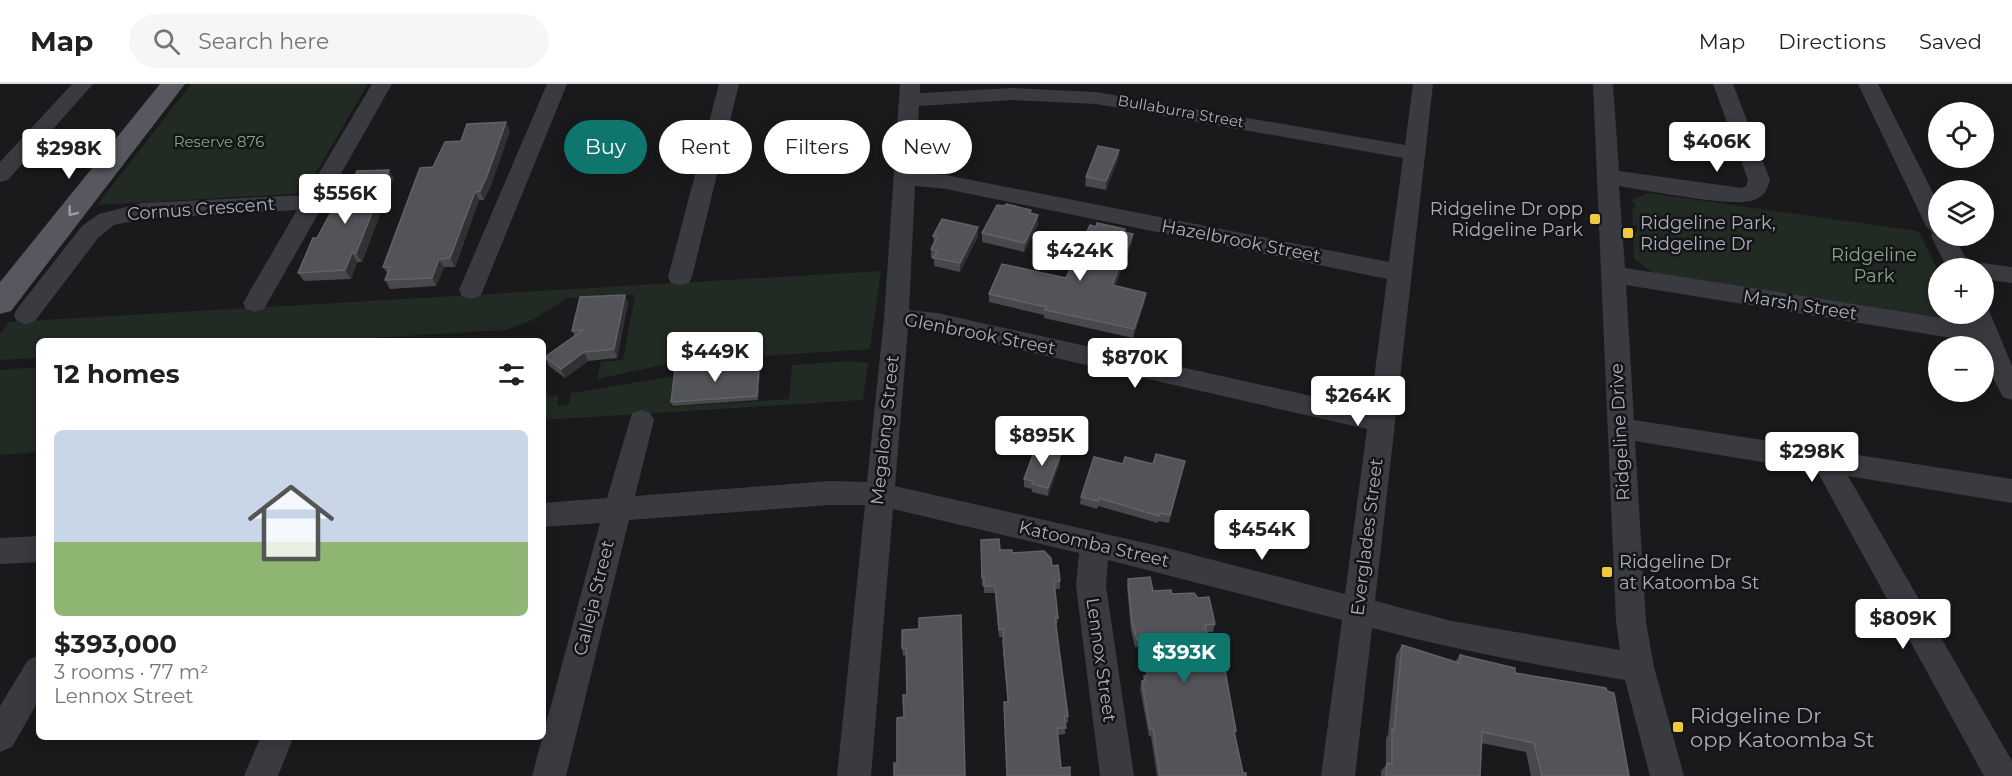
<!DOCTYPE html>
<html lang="en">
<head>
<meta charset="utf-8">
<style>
  :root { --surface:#fff; --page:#f6f6f6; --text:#202124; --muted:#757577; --line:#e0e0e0; --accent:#0f766e }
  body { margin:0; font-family:Montserrat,sans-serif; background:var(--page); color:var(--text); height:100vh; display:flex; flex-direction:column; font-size:22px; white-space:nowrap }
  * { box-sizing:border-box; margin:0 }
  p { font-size:20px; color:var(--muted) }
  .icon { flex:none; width:33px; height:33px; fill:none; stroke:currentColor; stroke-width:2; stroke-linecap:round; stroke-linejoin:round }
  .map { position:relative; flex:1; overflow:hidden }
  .drawer { position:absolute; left:36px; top:254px; width:510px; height:402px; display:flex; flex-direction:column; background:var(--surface); border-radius:9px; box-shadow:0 3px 15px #0003 }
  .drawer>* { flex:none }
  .top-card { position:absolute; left:564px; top:36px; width:570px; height:54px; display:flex; gap:12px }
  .tools { position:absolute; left:1928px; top:18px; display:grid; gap:12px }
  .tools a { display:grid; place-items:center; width:66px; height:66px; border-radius:50%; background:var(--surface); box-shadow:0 3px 15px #0003; font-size:30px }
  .price { position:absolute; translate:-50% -51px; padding:0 14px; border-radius:6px; background:#fff; color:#222; font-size:20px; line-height:39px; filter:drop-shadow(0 2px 3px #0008) }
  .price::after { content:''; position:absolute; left:50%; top:36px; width:18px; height:14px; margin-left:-9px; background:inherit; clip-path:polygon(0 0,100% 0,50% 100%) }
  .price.selected { background:var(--accent); color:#fff }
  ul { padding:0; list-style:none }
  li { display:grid; align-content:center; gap:12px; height:318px; padding:0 18px }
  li+li { border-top:2px solid var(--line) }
  li span { display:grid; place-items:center; height:186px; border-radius:9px; color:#555 }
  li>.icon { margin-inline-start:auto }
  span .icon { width:108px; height:108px; fill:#fffc; stroke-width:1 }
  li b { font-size:26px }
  h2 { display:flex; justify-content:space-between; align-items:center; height:72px; padding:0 18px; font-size:26px }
  .tag { padding:0 21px; border-radius:27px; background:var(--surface); box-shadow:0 3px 15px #0003; font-size:21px; line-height:54px }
  .tag.selected { background:var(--accent); color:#fff }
  header { display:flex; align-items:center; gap:36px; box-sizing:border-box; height:84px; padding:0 30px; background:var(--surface); border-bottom:2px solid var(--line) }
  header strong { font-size:28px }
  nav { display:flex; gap:33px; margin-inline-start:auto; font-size:21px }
  .search { width:420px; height:54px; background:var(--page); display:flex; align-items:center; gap:15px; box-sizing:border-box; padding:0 21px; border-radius:33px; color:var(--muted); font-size:22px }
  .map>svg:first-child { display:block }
  .green { fill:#212a23 }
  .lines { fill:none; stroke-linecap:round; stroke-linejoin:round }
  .minor { fill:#3a3b40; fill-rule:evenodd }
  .major { fill:#56575f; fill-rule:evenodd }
  .wall { fill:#48494d }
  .shaded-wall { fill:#313134 }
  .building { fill:#535459; stroke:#616268; stroke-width:1.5 }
  .oneway { stroke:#9b9da9 }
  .poi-dot { fill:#efc93e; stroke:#151417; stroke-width:2 }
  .labels { text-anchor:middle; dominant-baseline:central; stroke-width:5; stroke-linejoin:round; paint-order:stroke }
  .far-street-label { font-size:15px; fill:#acafbb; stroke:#151417 }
  .far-park-label { font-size:15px; fill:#84a58a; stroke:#151417 }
  .street-label { font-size:18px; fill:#acafbb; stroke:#151417 }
  .poi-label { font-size:18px; fill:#acafbb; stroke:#151417; text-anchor:start }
  .park-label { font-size:18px; fill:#84a58a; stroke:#151417 }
  .near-poi-label { font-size:21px; fill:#acafbb; stroke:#151417; text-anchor:start }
</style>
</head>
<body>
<header>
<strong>Map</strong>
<div class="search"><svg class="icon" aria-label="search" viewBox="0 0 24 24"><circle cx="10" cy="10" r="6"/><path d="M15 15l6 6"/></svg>Search here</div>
<nav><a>Map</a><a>Directions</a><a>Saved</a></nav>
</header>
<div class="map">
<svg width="2012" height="692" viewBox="0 0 2012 692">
  <rect width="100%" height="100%" fill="#1a191b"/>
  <!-- green -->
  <path class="green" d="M191,0H368L307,104L294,110L97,121Z
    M1648,109L1917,147L1920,149L1938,187V230H1946L1940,233L1655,190L1634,175L1633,148H1637V141H1633L1632,123L1636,125L1635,120L1631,116Z
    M881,187L870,265L682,277L597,295L601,278L623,276L635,211L568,214L532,236L506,246L340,256H39V274L0,276V249L9,238Z
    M849,277L868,279L863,316L543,336V301L548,312L558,311V322L569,321L571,309L674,292L671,323L789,315L792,281Z
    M39,283V368L0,371V286Z"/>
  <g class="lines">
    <!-- minor -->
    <path class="minor" d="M72,0H93L8,96L0,98V78Z
      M372,0H392L264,225L255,228L246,225L243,219L297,126L142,135L114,141L98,154L35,237L26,240L17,237L14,231L17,225L82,142L99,130L142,119L306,111Z
      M547,0H567L483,206L480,212L471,215L462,212L459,206Z
      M719,0H739L692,193L689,199L680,201L671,199L668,193Z
      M900,0H920V9L1013,4L1096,8L1405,61L1413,0H1433L1375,517L1452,537L1620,566L1616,538L1593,0H1613L1619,87L1742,104L1746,102L1748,96L1713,0H1733L1770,96C1767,107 1764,112 1754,116C1733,124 1646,106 1619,102L1625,184L1969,238L1967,230H1983V222L1988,224L2012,282V316L2003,313L1983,275V262H1978L1976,258L1626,201L1634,336L2012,395V419L1848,392L2012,677V692H1984L1817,387L1635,357L1646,538L1654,583L1684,692H1650L1625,596C1540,582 1456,566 1372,544L1355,692H1321L1342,536L1108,476L1106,502L1134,692H1100L1076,502L1079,469L893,425L871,692H837L865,421H830L629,436L566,692H532L600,439L543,443V419L607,414L632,329L641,326L650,329L654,336L635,412L830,397L867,398L884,234ZM1013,16L1096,20L1403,74L1389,178L946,91L916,88L919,22ZM915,102L946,105L1387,195L1370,325L937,229L909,226ZM908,244L937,247L1367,345L1345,510L1167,464L895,402Z
      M1858,0H1878L1938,119V152H1954L1971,184H1947L1931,152L1933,149L1926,142Z
      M1983,179L2012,183V199L1983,195V184H1973L1975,181Z
      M39,452V478L0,480V454Z
      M39,571V616L12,663L0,668V622L28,576Z
      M261,652H294L278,692H244Z"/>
    <!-- major -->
    <path class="major" d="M160,0H185L11,227L0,230V198Z"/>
  </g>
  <!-- wall -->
  <path class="wall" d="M510,47L491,101L484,116H479L455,183H444L436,202L390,205L385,196L387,189L383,183L433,83L461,57Z
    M1119,66L1118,75L1106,106L1085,102L1086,93Z
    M394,94L362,178H357L351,195L304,197L298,189L350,103Z
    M1031,129L1038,131V140L1024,168L982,158V149Z
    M978,143V152L960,188L934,182V175L931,174V165L934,159L933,152Z
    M1096,143L1125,145V148L1132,159L1115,202L1145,217L1133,254L1044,234V231L989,218V210L1066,194Z
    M625,211L628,219L617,274L588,277L565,294L549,282L545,273L575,252L572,247Z
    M759,281L760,285L758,316L673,322L671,318Z
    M1060,378L1048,412L1032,408V405L1024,403V395Z
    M1123,380H1153L1183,385L1169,439L1158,437V439L1098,422L1097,425L1080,420L1081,413Z
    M981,456L1000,466L1052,482L1060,497V505H1055L1058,534L1057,541H1056L1068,632V639H1065V650L1058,651L1007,692L1008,618L1003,566V553H999L995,509H984V502H982Z
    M1128,495L1153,507L1172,510L1215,540L1213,548H1206L1214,587L1236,647L1234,651L1243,689L1246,692H1157L1151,652H1149L1140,604L1142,597H1143L1144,592H1146L1141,563H1135L1131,546L1127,502Z
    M961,531L897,679L907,611L906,571L903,572L902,564L919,545Z
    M1402,561L1455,578L1460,571L1515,589L1629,692H1531L1526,668L1481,659L1480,692H1381V687L1386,681V654L1388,651L1396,571Z"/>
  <!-- shaded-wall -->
  <path class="shaded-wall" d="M506,38L510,47L491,101L484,116L480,107Z
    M1119,66L1118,75L1106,106V97Z
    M389,86L394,94L362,178L356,169Z
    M475,108L479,116L455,183L450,174Z
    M1038,131V140L1024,168L1025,159Z
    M978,143V152L960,188V179Z
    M1133,150L1132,159L1111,210L1112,201Z
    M352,169L357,178L351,195L345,186Z
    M439,175L444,183L436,202L432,194Z
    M1146,209L1145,217L1133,254L1134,245Z
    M625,211L628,219L617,274L614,265Z
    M584,268L588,277L565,294L561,285Z
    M759,281L760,285L758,316L757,312Z
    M1061,369L1060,378L1048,412V404Z"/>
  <!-- building -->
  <path class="building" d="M506,38L487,92L480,107L475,108L450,174L439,175L432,194L385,196L390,183H383L420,84L433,83L445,58L461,57L467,40Z
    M1098,62L1119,66L1106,97L1086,93Z
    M389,86L356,169H352L345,186L298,189L313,154H317L330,130H334L346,103H350L357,87Z
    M1006,120L1031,126L1030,129L1038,131L1025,159L982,149L997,121L1005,122Z
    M942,135L978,143L960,179L933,174L937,167L931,165L937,153L933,152Z
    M1097,139L1125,145L1124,148L1133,150L1112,201L1146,209L1134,245L1045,226L1046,223L989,210L1002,180L1066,194L1090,141L1096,143Z
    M625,211L614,265L584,268L561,285L545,273L583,246L572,247L580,213Z
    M759,281L757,312L671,318L675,286Z
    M1036,363L1061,369L1048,404L1032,400L1033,397L1024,395Z
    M1156,370L1185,377L1170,431L1160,429L1159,432L1099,414L1098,417L1081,413L1094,373L1123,380L1125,373L1153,380Z
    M999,455L1000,466H1012V469L1044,467L1051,474L1052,482L1058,481L1060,497L1054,498L1058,534H1055L1068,632H1064L1066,644H1057L1061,684L1070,683V692H1007L1004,618H1008V615L1003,558L1004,545L999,546L995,502H984V494H982L981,456Z
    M1150,493L1153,507L1171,506L1172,510L1194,509L1198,514L1209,513L1215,540L1205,541L1214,587L1225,586L1236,647H1234L1243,689H1246V692H1160L1153,645H1150L1142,597H1145L1144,592L1148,591L1142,555L1137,556L1132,539L1128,495Z
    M961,531L965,692H894V679H897V634L904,633L903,611H907L906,564H902V546L919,545V534Z
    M1402,561L1459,579L1460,571L1515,584V589L1606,604L1607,607L1614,609L1629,692H1542L1534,659L1482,648L1480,692H1386L1387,679L1392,680V645L1394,646Z"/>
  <!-- one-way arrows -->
  <defs><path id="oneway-chevron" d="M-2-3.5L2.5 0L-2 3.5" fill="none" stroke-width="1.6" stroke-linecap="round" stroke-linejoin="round" transform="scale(1.5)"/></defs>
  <use class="oneway" href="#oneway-chevron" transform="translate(72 128) rotate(128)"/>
  <!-- markers -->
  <g class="poi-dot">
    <rect x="1589" y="129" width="12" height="12" rx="3"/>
    <rect x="1622" y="143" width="12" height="12" rx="3"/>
    <rect x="1601" y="482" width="12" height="12" rx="3"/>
    <rect x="1672" y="637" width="12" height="12" rx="3"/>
  </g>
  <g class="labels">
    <!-- far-street labels -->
    <g class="far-street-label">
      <text transform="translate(1181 27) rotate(10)">Bullaburra Street</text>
    </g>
    <!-- far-park labels -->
    <g class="far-park-label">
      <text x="219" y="57">Reserve 876</text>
    </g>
    <!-- street labels -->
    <g class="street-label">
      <text transform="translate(201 125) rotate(-4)">Cornus Crescent</text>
      <text transform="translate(1241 157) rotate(11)">Hazelbrook Street</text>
      <text transform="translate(1800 221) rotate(9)">Marsh Street</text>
      <text transform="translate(980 250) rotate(11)">Glenbrook Street</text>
      <text transform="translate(885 346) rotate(-84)">Megalong Street</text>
      <text transform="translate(1620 348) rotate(-93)">Ridgeline Drive</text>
      <text transform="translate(1367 453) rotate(-83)">Everglades Street</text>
      <text transform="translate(1094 460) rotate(13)">Katoomba Street</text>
      <text transform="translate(594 514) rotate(-76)">Calleja Street</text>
      <text transform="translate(1101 576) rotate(82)">Lennox Street</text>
    </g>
    <!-- poi labels -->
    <g class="poi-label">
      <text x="1583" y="125" text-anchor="end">Ridgeline Dr opp<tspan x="1583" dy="21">Ridgeline Park</tspan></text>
      <text x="1640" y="139">Ridgeline Park,<tspan x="1640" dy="21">Ridgeline Dr</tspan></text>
      <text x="1619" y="478">Ridgeline Dr<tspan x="1619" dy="21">at Katoomba St</tspan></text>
    </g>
    <!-- park labels -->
    <g class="park-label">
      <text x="1874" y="171">Ridgeline<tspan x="1874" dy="21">Park</tspan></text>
    </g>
    <!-- near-poi labels -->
    <g class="near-poi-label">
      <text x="1690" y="631">Ridgeline Dr<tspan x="1690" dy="24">opp Katoomba St</tspan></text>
    </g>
  </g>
</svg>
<div class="tools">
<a><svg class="icon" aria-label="locate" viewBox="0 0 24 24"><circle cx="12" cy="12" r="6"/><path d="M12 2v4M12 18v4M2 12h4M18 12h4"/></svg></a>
<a><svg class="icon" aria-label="layers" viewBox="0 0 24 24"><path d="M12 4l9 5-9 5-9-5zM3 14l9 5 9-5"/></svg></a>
<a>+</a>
<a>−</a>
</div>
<b class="price" style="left:1717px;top:89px">$406K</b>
<b class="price" style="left:69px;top:96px">$298K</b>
<b class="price" style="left:345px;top:141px">$556K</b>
<b class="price" style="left:1080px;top:198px">$424K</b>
<b class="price" style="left:715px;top:299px">$449K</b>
<b class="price" style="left:1135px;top:305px">$870K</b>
<b class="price" style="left:1358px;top:343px">$264K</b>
<b class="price" style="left:1042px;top:383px">$895K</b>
<b class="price" style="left:1812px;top:399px">$298K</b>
<b class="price" style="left:1262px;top:477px">$454K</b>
<b class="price" style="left:1903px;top:566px">$809K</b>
<b class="price selected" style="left:1184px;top:600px">$393K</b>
<div class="top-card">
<a class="tag selected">Buy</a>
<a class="tag">Rent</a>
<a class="tag">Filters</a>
<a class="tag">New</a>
</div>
<section class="drawer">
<h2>12 homes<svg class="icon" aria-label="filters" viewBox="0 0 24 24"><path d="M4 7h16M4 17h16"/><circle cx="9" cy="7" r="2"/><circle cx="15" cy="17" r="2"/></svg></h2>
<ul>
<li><span style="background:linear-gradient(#c9d6e8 60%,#8fb573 0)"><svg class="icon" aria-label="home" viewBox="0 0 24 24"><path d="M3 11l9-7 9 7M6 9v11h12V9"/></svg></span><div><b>$393,000</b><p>3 rooms · 77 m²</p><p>Lennox Street</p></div></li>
</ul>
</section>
</div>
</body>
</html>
